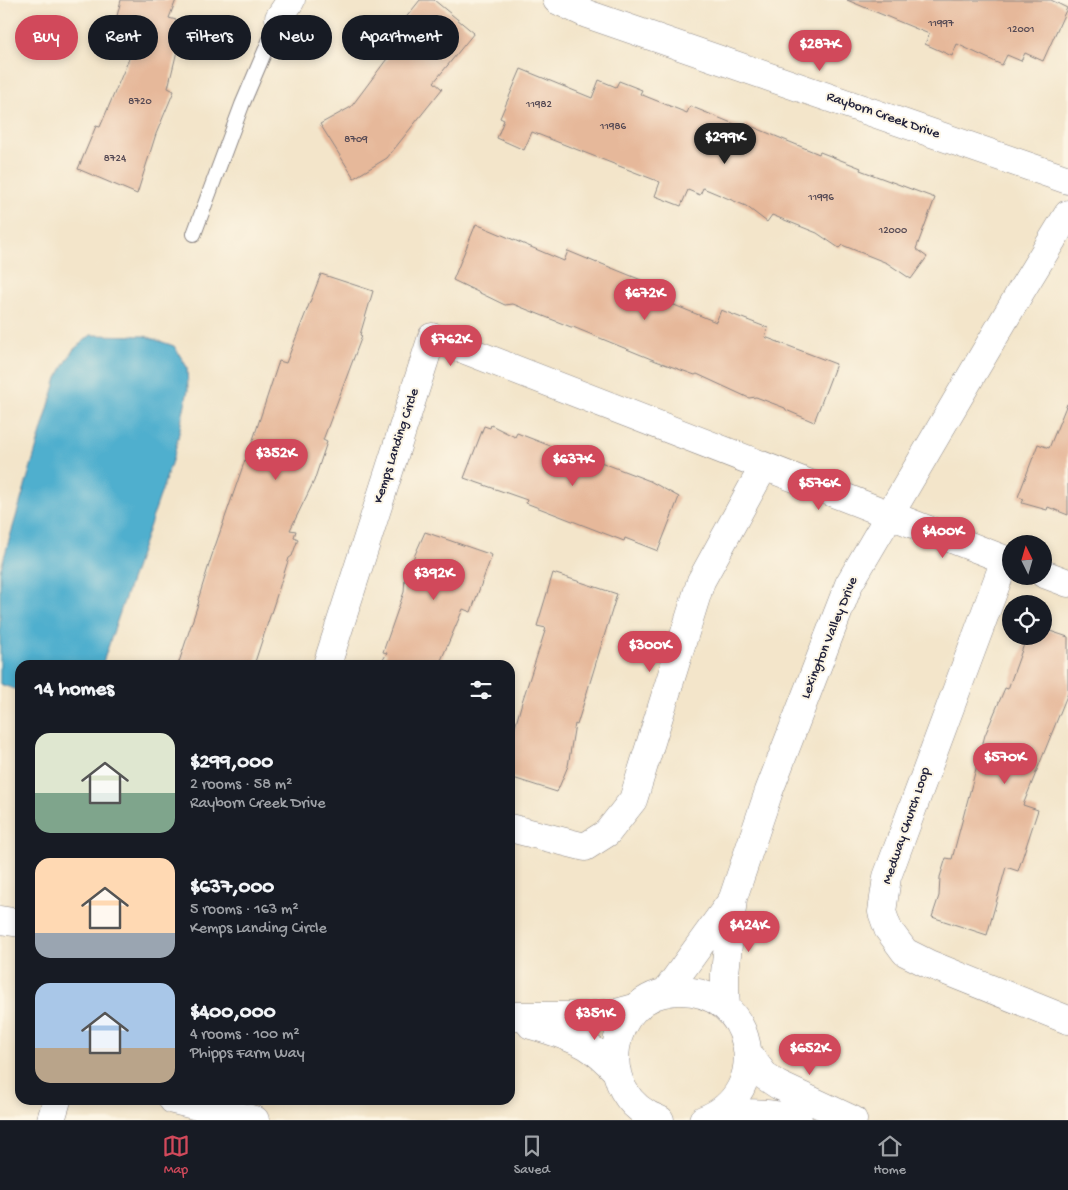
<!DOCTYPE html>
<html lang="en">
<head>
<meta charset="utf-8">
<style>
  :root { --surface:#171b24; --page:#242831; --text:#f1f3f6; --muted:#9ea1a6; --line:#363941; --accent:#d1495b }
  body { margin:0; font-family:"Gochi Hand",sans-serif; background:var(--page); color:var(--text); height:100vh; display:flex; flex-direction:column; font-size:19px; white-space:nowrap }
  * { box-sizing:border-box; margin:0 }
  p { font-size:16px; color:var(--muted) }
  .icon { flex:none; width:28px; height:28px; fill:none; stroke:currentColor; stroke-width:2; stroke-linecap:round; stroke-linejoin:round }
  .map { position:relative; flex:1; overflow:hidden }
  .side { position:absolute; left:15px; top:660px; width:500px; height:445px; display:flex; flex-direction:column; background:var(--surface); border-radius:15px; box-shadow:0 2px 8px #0003 }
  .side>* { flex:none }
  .banner { position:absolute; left:15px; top:15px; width:500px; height:45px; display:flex; gap:10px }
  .needle { width:32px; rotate:355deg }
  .buttons { position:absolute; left:1002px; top:535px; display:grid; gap:10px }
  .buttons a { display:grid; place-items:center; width:50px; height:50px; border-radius:50%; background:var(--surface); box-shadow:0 2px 8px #0003; font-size:25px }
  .price { position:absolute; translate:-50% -42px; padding:0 11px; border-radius:18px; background:var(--accent); color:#fff; font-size:16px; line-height:32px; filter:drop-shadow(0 1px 2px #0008) }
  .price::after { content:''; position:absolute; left:50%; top:30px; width:15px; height:11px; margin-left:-8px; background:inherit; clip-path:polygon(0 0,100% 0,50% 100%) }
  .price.current { background:#222; color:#fff }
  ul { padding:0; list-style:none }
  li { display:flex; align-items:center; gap:15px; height:125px; padding:0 20px }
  li span { display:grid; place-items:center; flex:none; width:140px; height:100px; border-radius:15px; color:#555 }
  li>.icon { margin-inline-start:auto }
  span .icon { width:60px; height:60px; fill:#fffc; stroke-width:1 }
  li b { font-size:21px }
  h2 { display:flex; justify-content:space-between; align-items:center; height:60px; padding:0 20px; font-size:21px }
  .tag { padding:0 18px; border-radius:22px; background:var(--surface); box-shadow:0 2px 8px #0003; font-size:18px; line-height:45px }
  .tag.current { background:var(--accent); color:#fff }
  .menu { display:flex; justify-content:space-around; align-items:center; height:70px; border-top:1px solid var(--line); background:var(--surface); font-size:14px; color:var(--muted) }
  .menu a { display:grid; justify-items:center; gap:2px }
  .menu .current { color:var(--accent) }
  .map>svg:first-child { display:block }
  .water { fill:#50afce; stroke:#396884 }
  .building { fill:#e6b89a }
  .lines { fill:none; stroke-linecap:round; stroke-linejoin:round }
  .service-casing { stroke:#8a8482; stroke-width:16 }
  .minor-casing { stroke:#8a8482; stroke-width:29 }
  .tertiary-casing { stroke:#8a8482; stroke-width:29 }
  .service { stroke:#fff; stroke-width:14 }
  .minor { stroke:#fff; stroke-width:28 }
  .tertiary { stroke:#fff; stroke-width:28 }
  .labels { text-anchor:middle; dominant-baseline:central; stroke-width:4; stroke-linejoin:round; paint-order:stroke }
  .number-label { font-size:11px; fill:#534853 }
  .street-label { font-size:14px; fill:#22223b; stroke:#fcf5e5 }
</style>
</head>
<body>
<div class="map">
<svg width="1068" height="1120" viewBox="0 0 1068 1120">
  <rect width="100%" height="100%" fill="#fcf5e5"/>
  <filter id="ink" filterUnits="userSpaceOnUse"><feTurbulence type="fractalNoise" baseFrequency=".02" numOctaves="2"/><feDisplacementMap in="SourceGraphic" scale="10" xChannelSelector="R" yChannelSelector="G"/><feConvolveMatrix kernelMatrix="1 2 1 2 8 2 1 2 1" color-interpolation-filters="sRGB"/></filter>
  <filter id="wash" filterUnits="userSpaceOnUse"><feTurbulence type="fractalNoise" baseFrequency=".0096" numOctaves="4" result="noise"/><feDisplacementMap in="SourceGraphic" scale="20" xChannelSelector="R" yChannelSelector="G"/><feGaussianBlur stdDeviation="1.12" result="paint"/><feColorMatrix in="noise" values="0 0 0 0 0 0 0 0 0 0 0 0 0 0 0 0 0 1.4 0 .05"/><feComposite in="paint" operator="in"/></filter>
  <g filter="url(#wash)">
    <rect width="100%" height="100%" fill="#f3e5ca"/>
    <!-- water -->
    <path class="water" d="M91,335L145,336L174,346L187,367L188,390L175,452L103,662L100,665H20V691L0,684V571L57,378L73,350Z"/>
    <g id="blocks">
      <!-- building -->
      <path class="building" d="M121,0H176L169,18L176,20L170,44L178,47L168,88L174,91L156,134L137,194L78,169L96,126L100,127L131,54L109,48Z
        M420,0H434L474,33L434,82L442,89L387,158L354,178L320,124L351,107L404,36L396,30Z
        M847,0H1051L1067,8L1043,61L1025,53L1021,61L1007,55L1002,65L957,44L952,56L925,44L929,34Z
        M521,69L592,98L599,80L616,87L619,81L642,90L640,94L687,113L690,106L744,128L746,124L819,154L820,152L861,168L860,170L935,198L916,249L927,257L911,279L887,263L842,245L839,248L817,233L772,215L767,222L746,206L703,188L700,195L688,190L681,206L655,196L660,182L532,132L524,150L497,138L504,120L500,118Z
        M476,224L564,261L568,251L597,263V262L656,286L652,296L716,322L721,310L768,328L765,337L836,364L814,422L786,410L785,408L756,397L749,398L697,374L695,375L656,361L573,327H571L513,304L505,305L453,280Z
        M321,274L373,291L360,335L362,336L323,440L327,442L314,481L290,530L296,531L294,537L298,539L292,556L289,558L254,665H178L199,601L198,600L211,558L245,460L246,461L279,361L286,363Z
        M1067,404H1068V515L1048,507L1047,510L1022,503L1024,499L1018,497L1038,444L1049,448Z
        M491,425L515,437L517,433L589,461L590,458L650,481L679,497L658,551L625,538L624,541L526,503L527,500L464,478L484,426L490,428Z
        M425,532L492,555L471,612L463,609L439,665H380L387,653L383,652L404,592L405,577Z
        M553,573L617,594L577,725L575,724L568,766L557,792L510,777V746L522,702L546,628L537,626Z
        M1044,629L1068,637V693L1023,805L1038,810L1018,871L1006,867L987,935L932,917L939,896L940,877L946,858L952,859L985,735L1005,688L1008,689L1027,636H1044Z"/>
    </g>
  </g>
  <g filter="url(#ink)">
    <use href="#blocks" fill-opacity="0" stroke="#8a8482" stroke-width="1"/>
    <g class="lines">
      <defs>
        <path id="service" d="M194,234L242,105L279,18"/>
        <path id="minor" d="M557,0L587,14L1068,180
          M279,18L291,0
          M1005,560L887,877L882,912L888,929L905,952L929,964L1068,1020
          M1044,574L1068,583
          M327,665L432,337L1011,562
          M510,828L585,847L607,833L633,800L701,581L764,466
          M173,1100L255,1120
          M51,1120L57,1100"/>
        <path id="tertiary" d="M0,920L20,923
          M665,993L733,899
          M726,1008L725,988V973L733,898L769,791L849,584L1021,291L1068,214
          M510,1016H584L616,1013L638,1007
          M531,1025C549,1030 570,1036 587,1046C598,1053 608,1062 617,1072
          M748,1054L766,1077L778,1085L853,1120
          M715,1115C746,1113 769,1111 798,1120
          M660,1120C591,1096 606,994 677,991C754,988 776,1093 703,1120"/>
      </defs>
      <!-- service casing -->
      <use href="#service" class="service-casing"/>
      <!-- minor casing -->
      <use href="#minor" class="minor-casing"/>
      <!-- tertiary casing -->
      <use href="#tertiary" class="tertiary-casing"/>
      <!-- service -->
      <use href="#service" class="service"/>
      <!-- minor -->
      <use href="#minor" class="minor"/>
      <!-- tertiary -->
      <use href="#tertiary" class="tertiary"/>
    </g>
  </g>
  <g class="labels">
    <!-- number labels -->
    <g class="number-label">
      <text x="941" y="24">11997</text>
      <text x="1021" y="30">12001</text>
      <text x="140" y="102">8720</text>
      <text x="539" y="105">11982</text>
      <text x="613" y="127">11986</text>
      <text x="356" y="140">8709</text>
      <text x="115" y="159">8724</text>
      <text x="821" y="198">11996</text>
      <text x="893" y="231">12000</text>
    </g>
    <!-- street labels -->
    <g class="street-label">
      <text transform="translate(883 116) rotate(19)">Rayborn Creek Drive</text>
      <text transform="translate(397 446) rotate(-72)">Kemps Landing Circle</text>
      <text transform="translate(830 638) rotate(-68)">Lexington Valley Drive</text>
      <text transform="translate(907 826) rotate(-71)">Medway Church Loop</text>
    </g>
  </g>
</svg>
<div class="buttons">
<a><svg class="needle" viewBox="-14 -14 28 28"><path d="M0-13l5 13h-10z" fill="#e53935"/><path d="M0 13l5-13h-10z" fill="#9ea1a6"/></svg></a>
<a><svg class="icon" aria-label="locate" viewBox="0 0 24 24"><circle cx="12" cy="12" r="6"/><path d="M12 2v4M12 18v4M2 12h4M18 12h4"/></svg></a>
</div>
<b class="price" style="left:820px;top:72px">$287K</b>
<b class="price current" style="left:725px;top:165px">$299K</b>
<b class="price" style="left:645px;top:321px">$672K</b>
<b class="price" style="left:451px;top:367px">$762K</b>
<b class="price" style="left:276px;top:481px">$352K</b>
<b class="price" style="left:573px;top:487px">$637K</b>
<b class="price" style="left:819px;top:511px">$576K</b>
<b class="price" style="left:943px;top:559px">$400K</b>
<b class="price" style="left:434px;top:601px">$392K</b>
<b class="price" style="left:650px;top:673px">$300K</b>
<b class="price" style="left:1005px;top:785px">$570K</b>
<b class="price" style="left:749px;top:953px">$424K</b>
<b class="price" style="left:595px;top:1041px">$351K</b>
<b class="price" style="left:810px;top:1076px">$652K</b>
<div class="banner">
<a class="tag current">Buy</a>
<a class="tag">Rent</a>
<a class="tag">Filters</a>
<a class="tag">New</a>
<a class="tag">Apartment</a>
</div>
<section class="side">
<h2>14 homes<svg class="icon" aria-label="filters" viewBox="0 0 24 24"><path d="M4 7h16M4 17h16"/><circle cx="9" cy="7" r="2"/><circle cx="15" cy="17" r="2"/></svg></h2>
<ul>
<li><span style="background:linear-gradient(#dfe7d0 60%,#7fa58c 0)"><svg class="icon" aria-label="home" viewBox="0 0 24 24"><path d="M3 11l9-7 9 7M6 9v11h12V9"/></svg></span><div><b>$299,000</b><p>2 rooms · 58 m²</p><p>Rayborn Creek Drive</p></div></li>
<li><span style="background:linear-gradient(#ffd9b3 75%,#9aa5b1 0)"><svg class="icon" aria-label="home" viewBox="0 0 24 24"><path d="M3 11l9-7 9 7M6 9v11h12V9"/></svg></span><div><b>$637,000</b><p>5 rooms · 163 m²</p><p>Kemps Landing Circle</p></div></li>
<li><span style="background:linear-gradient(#a9c7e8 65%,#b9a48a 0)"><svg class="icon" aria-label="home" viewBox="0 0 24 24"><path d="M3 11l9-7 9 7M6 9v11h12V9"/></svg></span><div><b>$400,000</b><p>4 rooms · 100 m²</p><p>Phipps Farm Way</p></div></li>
</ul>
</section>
</div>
<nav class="menu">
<a class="current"><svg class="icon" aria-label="map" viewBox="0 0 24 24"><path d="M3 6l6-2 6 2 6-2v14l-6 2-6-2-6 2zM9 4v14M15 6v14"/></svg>Map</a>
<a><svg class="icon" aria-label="saved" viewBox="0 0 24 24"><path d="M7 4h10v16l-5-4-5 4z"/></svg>Saved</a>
<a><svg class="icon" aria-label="home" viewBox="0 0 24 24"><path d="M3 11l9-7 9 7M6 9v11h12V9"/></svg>Home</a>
</nav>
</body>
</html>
